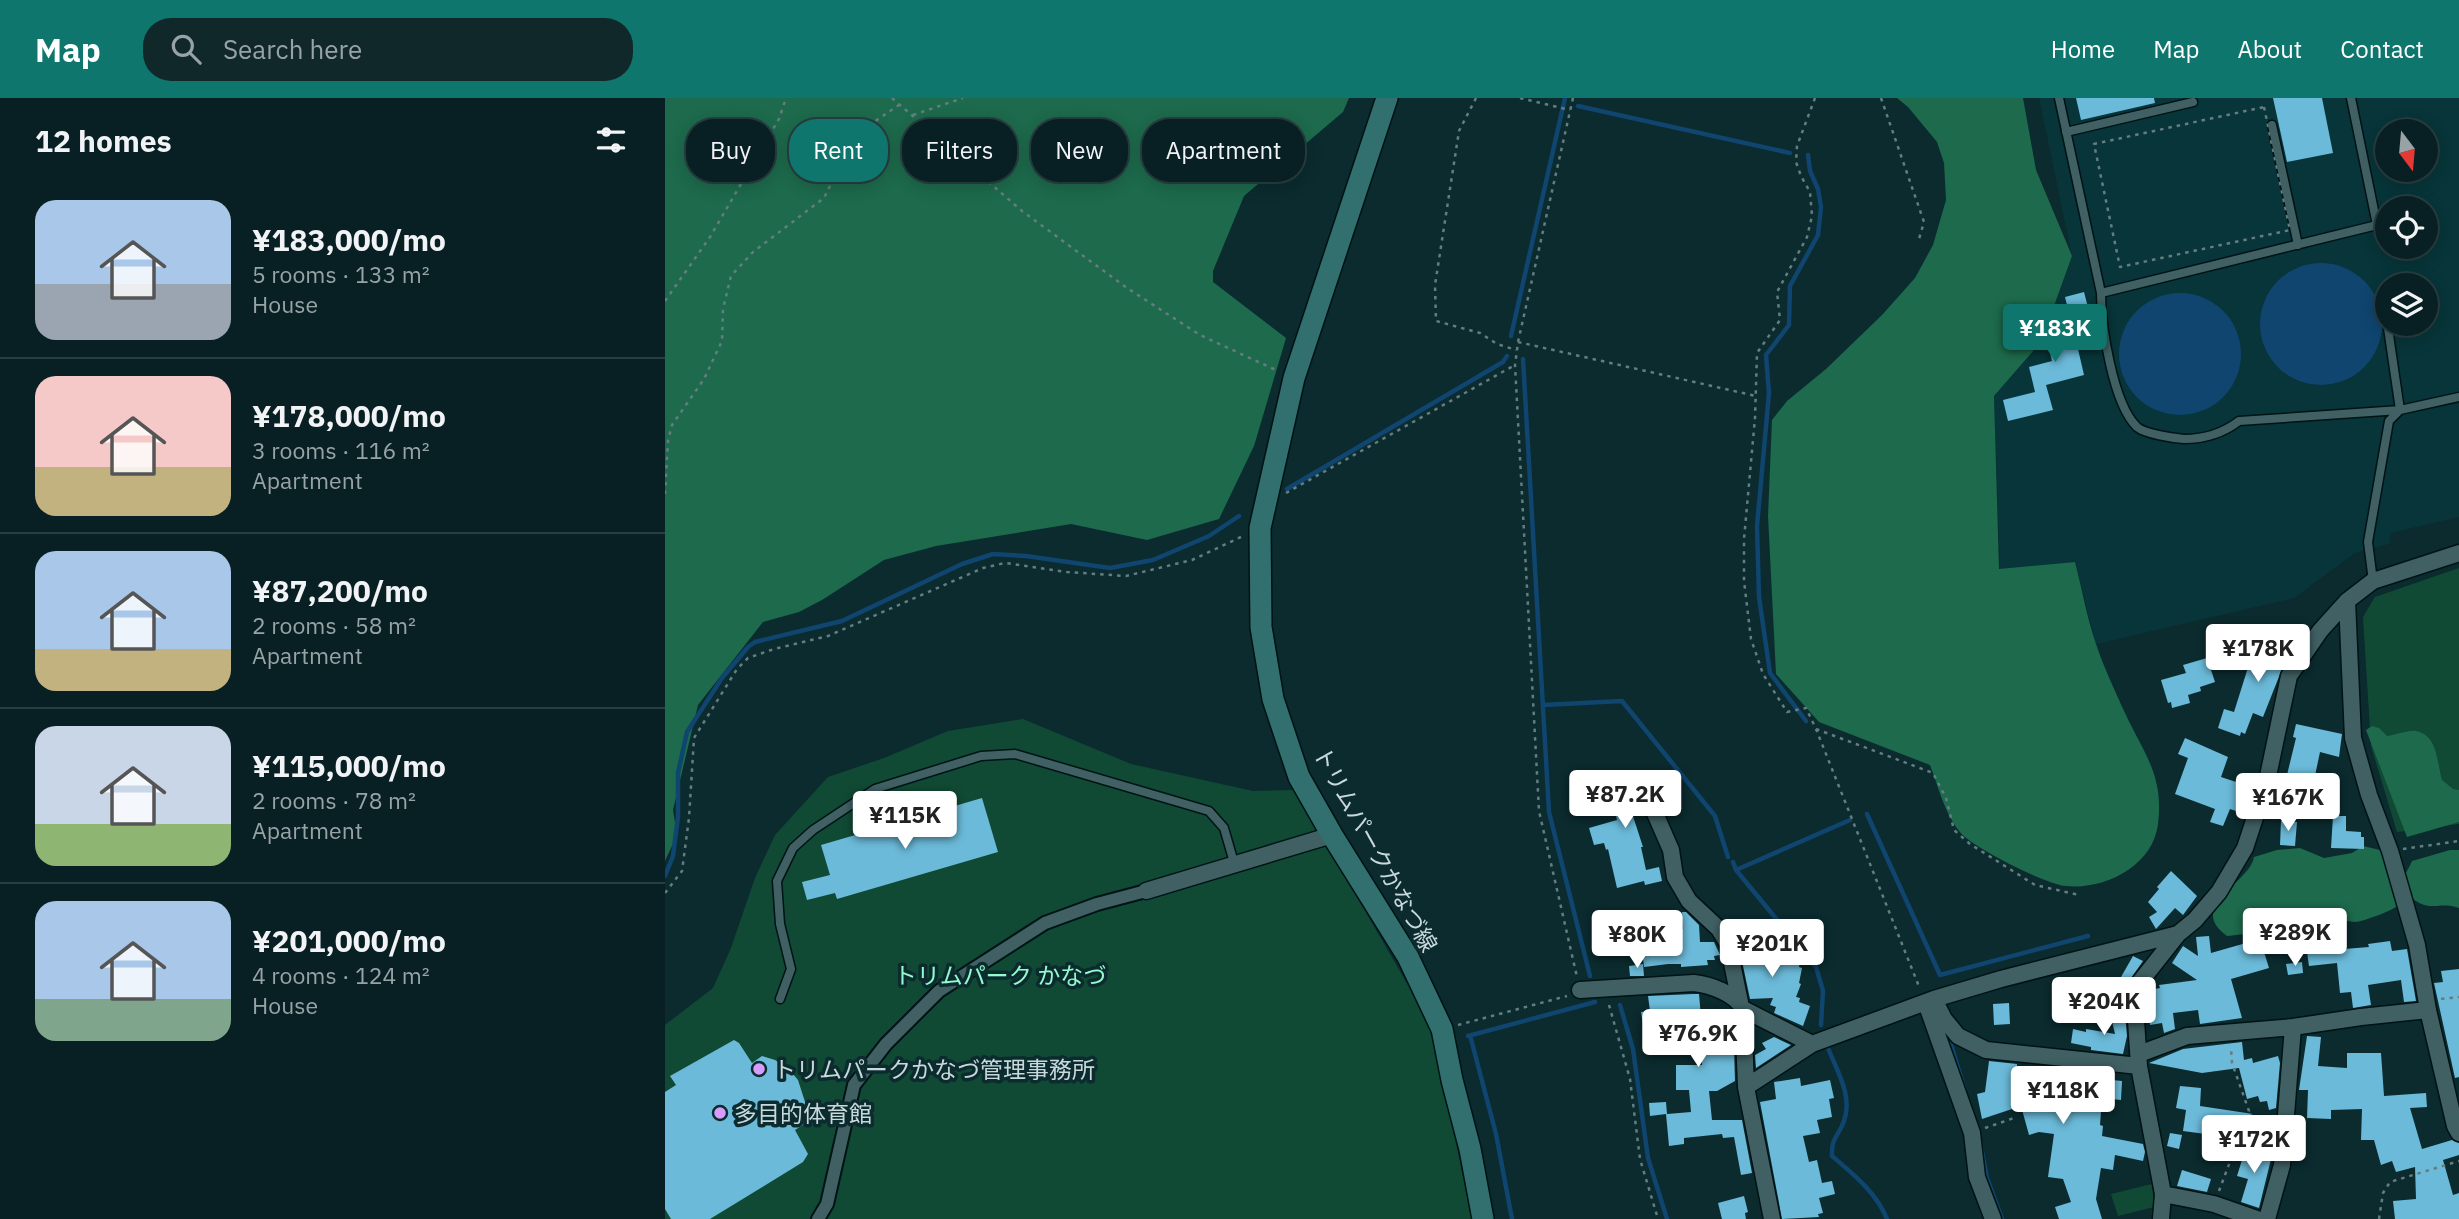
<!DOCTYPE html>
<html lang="en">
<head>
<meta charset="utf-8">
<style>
  :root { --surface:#082023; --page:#11282b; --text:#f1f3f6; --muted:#98a3a6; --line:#293e41; --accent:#0f766e }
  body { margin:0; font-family:"IBM Plex Sans","Noto Sans JP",sans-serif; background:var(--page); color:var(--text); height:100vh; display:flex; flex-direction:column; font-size:26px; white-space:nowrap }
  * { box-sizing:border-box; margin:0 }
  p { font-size:23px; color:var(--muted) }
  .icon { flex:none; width:38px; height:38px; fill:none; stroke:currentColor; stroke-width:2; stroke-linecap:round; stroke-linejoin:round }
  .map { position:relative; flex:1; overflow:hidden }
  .panel { display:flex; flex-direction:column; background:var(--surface); width:665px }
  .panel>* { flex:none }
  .hud { position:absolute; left:21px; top:21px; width:665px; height:63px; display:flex; gap:14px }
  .needle { width:46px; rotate:164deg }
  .tools { position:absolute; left:1710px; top:21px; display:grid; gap:14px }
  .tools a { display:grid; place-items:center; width:63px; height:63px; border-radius:50%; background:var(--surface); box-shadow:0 4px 18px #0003,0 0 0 2px var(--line); font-size:35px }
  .price { position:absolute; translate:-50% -60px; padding:0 16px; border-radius:7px; background:#fff; color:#222; font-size:23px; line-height:46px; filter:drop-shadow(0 2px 4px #0008) }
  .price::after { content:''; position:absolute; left:50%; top:42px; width:21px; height:16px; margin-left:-10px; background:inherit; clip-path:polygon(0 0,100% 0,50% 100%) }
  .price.current { background:var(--accent); color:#fff }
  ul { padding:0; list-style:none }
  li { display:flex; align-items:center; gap:21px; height:175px; padding:0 35px }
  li+li { border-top:2px solid var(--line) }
  li span { display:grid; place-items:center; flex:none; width:196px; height:140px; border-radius:21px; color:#555 }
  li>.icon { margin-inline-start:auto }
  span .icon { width:84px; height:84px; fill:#fffc; stroke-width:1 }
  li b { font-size:30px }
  h2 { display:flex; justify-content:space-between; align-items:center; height:84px; padding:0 35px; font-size:30px }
  .tag { padding:0 24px; border-radius:28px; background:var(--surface); box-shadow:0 4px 18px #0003,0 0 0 2px var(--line); font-size:24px; line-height:63px }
  .tag.current { background:var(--accent); color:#fff }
  header { display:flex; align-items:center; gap:42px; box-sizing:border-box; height:98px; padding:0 35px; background:var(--accent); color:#fff }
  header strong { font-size:33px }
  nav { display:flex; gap:38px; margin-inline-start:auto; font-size:24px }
  .search { width:490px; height:63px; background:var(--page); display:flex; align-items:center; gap:18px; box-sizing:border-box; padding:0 24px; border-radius:28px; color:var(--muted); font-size:26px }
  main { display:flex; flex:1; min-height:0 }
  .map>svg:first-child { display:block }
  .built { fill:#073539; fill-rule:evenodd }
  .green { fill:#114a34 }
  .forest { fill:#1d6a4c }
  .water { fill:#0f456f }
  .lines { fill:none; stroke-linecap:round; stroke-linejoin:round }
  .stream { stroke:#0f456f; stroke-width:4.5 }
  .building { fill:#6bbad9 }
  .service-casing { stroke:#001315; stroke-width:11 }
  .pedestrian-casing { stroke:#001315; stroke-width:16 }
  .minor-casing { stroke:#001315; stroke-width:19 }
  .secondary-casing { stroke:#001315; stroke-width:24 }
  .path { stroke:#647d80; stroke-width:2.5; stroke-dasharray:3.5 5; stroke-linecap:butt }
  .service { stroke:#406063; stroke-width:8 }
  .pedestrian { stroke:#406063; stroke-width:12 }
  .minor { stroke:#406063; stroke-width:16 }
  .secondary { stroke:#32706f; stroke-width:21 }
  .poi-dot { fill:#d59cfb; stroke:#0b2b2f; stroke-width:2.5 }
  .labels { text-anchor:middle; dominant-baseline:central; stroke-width:7; stroke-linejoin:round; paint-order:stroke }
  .street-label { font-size:23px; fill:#c8d9db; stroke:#0b2b2f }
  .park-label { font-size:23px; fill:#94fccc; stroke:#0b2b2f }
  .poi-label { font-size:23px; fill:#c8d9db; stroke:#0b2b2f; text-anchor:start }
</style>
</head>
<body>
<header>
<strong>Map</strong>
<div class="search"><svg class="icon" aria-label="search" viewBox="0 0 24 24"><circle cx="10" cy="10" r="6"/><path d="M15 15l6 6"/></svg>Search here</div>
<nav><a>Home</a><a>Map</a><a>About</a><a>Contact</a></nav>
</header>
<main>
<section class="panel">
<h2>12 homes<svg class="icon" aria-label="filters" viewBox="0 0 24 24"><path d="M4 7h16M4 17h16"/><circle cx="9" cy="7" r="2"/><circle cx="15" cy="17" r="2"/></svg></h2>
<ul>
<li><span style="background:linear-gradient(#a9c7e8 60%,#9aa5b1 0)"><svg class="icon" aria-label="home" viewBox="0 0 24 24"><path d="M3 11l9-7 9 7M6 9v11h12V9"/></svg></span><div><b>¥183,000/mo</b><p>5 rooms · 133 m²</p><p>House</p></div></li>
<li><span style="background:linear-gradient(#f6c9c9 65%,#c2b280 0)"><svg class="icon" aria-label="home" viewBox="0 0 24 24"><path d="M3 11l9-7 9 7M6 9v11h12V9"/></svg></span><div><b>¥178,000/mo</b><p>3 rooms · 116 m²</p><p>Apartment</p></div></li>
<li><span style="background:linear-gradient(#a9c7e8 70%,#c2b280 0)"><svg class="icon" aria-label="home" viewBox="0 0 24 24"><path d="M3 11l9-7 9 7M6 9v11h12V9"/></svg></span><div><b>¥87,200/mo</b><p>2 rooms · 58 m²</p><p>Apartment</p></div></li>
<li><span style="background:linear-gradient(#c9d6e8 70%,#8fb573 0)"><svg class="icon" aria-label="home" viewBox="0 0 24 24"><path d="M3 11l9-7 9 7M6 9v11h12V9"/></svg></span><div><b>¥115,000/mo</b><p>2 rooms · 78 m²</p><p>Apartment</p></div></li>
<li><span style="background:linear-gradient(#a9c7e8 70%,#7fa58c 0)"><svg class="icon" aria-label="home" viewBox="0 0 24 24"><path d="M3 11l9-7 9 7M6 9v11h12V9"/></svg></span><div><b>¥201,000/mo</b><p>4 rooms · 124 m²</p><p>House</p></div></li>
</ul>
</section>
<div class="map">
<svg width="1794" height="1121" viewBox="0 0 1794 1121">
  <rect width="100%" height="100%" fill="#0b2b2f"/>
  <!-- built -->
  <path class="built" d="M1374,0H1794V419L1726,435L1724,446L1690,455L1629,500L1431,546L1410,464L1335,472L1329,298L1376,244L1407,158ZM1722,33H1760V72H1722ZM1722,110H1760V149H1722ZM1722,187H1760V226H1722Z"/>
  <!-- green -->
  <path class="green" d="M1794,470V726L1732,734L1706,648L1698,519L1710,499Z
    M358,621L466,666L588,693L630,692L766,927L807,1121H0V927L48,890L66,850L90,780L110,737L163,679L219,660L283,633Z
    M1487,1086L1489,1109L1453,1118L1446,1096Z"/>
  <!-- forest -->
  <path class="forest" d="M0,0H684L678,14L579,98L548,173V184L621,240L589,348L554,421L482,442L406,426L271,448L219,462L157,502L134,514L98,524L33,607L8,712L12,737L0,763Z
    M1232,0H1358L1371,72L1407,158L1376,244L1329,298L1334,471L1410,464C1417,491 1422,520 1431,546C1439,570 1450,593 1460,615C1479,656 1499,677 1493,726C1488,768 1440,792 1401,788C1380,786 1316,753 1300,739C1281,722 1274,690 1265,667L1154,624L1111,576L1103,418L1107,322L1122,303L1161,271L1217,217L1250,180L1268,147L1281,102L1279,65L1272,44L1243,9Z
    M1707,628L1714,630L1722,638C1731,637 1743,632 1751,633C1773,637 1772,665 1777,682L1788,691L1794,692V724L1742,739L1701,632Z
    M1698,748L1715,752L1724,763L1735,806C1731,811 1698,824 1690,824C1681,823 1673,821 1663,824C1646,831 1635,849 1614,847C1606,846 1601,839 1595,837C1585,834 1572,837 1562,838C1520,808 1585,785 1589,759L1612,752L1635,750L1659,760L1687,755Z
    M1785,752H1794V810C1781,806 1779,808 1767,808C1752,808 1736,794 1739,779C1741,774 1745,768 1747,763Z"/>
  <!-- water -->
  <path class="water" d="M1595 226a61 61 0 1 1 122 0a61 61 0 1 1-122 0Z
    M1454 256a61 61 0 1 1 122 0a61 61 0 1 1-122 0Z"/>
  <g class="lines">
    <!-- stream -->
    <path class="stream" d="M913,8L1125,55
      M846,238L900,0
      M858,261L884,714L925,878
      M622,391L838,264L842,258
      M878,607L957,603L1050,718L1063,759
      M1141,623L1105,575L1094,499L1092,428L1104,295L1101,257L1124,227L1125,188L1153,137L1156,109L1153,91L1145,73L1143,57
      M1202,716L1275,877L1423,838
      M1068,764L1071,772L1185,722
      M1071,772L1151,869L1158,893L1156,927
      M0,778L8,758L13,719V675L22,634L57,580L83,549L90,544L177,523L297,466L328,456L361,458L445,470L488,462L544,438L574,418
      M955,907L968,951L983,1060L1002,1121
      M803,938L930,904
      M806,941L831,1036L847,1121
      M1285,943L1300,993
      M1163,950C1172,973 1188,998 1179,1023C1174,1038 1166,1039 1167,1058C1188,1076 1211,1094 1222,1121
      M1314,1038L1322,1080L1337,1121"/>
  </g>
  <!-- building -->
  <path class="building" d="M1411,0H1489L1490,5L1416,22Z
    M1608,0H1657L1668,55L1622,64Z
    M1419,194L1426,221L1418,223L1424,248L1413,251L1419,277L1381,287L1388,312L1343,323L1338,302L1370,294L1364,269L1387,263L1382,242L1409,235L1400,199Z
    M1630,531L1632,544L1621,547L1614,565L1619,566L1598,619L1588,615L1580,636L1576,634L1575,638L1553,630L1559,611L1569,614L1591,544L1609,551L1606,537Z
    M1542,560L1550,584L1535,589L1536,593L1523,597L1525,605L1507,610L1506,604L1503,605L1496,582L1521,575L1518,567Z
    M1631,626L1677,636L1674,659L1655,654L1648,687L1621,681L1631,640L1628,639Z
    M1520,640L1563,659L1556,679L1580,687L1571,713L1565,711L1558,728L1545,724L1550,711L1510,696L1523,660L1513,656Z
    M971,677L977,696L995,685L1003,697L993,704L990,701L965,709L978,749H976L981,772L994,769L997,783L980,787L979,783L952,790L943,751L941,752L939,745L929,747L924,730L952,722L946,697L916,705L913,694Z
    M317,700L333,754L172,801L170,795L142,802L137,784L165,777L156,747Z
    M1668,718H1681V733L1696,734V739H1699V751L1666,750Z
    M1616,723L1632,724L1630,748L1615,747Z
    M1506,773L1532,798L1518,817L1510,810L1491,831L1484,819L1492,814L1483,804L1494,791L1492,789Z
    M1017,814H1021L1034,827L1035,844H1049L1055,857L1049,858L1050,862H1042L1043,867L1016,869V866H1003L979,869L977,852L1002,848L1001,832L1018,831Z
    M1085,830L1091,855L1109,851L1111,860L1135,864L1134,869L1137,870L1134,885L1136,886L1131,899L1135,900L1134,904L1145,908L1138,928L1109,915L1111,909L1105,907L1108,900L1085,901L1073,844L1068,834Z
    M1544,838L1546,855L1595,841L1604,870L1566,881L1577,920L1535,926L1533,912L1508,915L1510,931L1499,935L1497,925L1485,927L1482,901L1484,892L1495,890L1494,887L1532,882L1507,865L1518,848L1533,858L1531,839Z
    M1725,843L1727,853L1742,851L1751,903L1739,904L1736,882L1703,887L1706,907L1688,910L1686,894L1675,895L1672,865L1644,868L1642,854L1704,849L1703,846Z
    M1468,858L1478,863L1464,883L1456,879Z
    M1637,864L1638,875L1623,877L1621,866Z
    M978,866L979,878H965L964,868Z
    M1794,871V979L1790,980L1769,885L1778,884L1776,873Z
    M1028,896H1034L1036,919L1068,915L1070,983L1052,993H1044L1047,1022H1077L1087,1075L1076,1077L1069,1039L1058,1040L1057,1036L1019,1040V1046L1004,1048L1001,1016L985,1018L984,1005L1001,1004L1002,1016L1026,1014L1024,992H1011V967H1037L1035,942L1021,944L1020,940L990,945L988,930H984V925L978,926L976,914L985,913L983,898Z
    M1344,905L1345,926L1329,927L1328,906Z
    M1460,915L1462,938L1458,956L1426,952V949L1406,945L1408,931L1421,934V931L1450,936L1446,919Z
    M1642,938L1656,939L1653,968L1682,970V955H1716L1719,998L1761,995L1762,1009L1745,1010L1757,1051L1787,1042L1794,1045V1057L1778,1062L1788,1097L1794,1095V1121H1730L1728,1103L1751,1101L1750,1069L1731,1074L1727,1063L1716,1067L1709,1042H1696L1697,1011L1666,1012V1021L1642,1020L1643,992H1634Z
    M1109,939L1126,947L1091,970L1090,957L1101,951L1097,945Z
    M69,942L74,945L87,965L97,958L110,962L123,970L133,982L141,1007L138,1027L130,1032L143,1056L138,1064L45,1121H6L0,1111V994L11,987L5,978Z
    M1577,944L1579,962L1587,960L1588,965L1613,958L1615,965L1611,1010L1604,1012L1602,1003L1595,1004L1593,998L1582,1001L1574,970L1537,975L1484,965L1518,951Z
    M1324,963L1352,966V972L1405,979V971L1437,975V981L1457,983L1456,1002L1437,1000L1435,1027L1438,1028L1437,1038L1478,1046L1480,1054L1478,1063L1450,1057L1448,1072L1436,1070L1431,1101L1437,1121H1394L1390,1109L1406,1104L1398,1081L1383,1079L1389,1036L1374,1034L1364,1037L1356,1008L1317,1021L1312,996L1320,994Z
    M1135,980L1136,988L1165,982L1169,1000L1164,1001L1167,1019L1152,1022L1155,1035L1138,1038L1144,1064L1152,1062L1157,1085L1167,1083L1170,1096L1154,1100L1158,1115L1153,1116L1154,1119L1117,1121L1095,1004L1111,1001L1109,984Z
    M1515,988L1536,990L1535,1008L1588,1016L1564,1023L1563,1039L1518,1033L1521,1012L1511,1010Z
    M1505,1035L1517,1037L1514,1051L1502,1048Z
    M1581,1049L1607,1057L1594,1110L1576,1104L1583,1081L1572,1078Z
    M1517,1072L1546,1081L1542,1094L1512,1088Z
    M1079,1098L1083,1114L1080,1115L1081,1121H1057L1053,1105Z"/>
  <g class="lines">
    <defs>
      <path id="service" d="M1394,0L1436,195C1436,228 1448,306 1472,329C1480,336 1508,340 1519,341C1540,341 1557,336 1574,323L1735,312L1723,230
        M1607,27L1633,147
        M1401,34L1528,4
        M1436,195L1712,127L1686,0
        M1708,483L1703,444L1724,323L1735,312L1794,299
        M115,901L126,871L115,826L112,783L128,750L148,732L210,691L316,658L350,656L544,713L559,730L570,768"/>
      <path id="pedestrian" d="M153,1121L162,1106L189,987L221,946L274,893L380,825L432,806L481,793"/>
      <path id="minor" d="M1682,503L1688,640L1704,697L1725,753L1752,847L1763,912L1790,1028L1794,1035
        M989,713L1006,752L1010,779L1024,803L1054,831L1063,846L1075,904
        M481,793L667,737
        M915,892L1029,885C1045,887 1070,895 1078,911L1147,946
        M1269,901L1279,921L1293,938L1321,952L1474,968
        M1261,905L1307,1035L1312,1079L1328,1121
        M1078,911L1081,989
        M1474,956L1522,938L1628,929L1696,919L1763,912
        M1498,1096L1549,1106L1592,1121
        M1107,1121L1081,989L1147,946L1269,901L1336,881L1513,836
        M1496,1121L1498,1096L1474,968L1470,907L1475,884L1513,836L1530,822L1554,794L1580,750L1602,683L1624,578L1655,533L1682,503L1708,483L1794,455
        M1602,1121L1617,1067L1628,929"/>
      <path id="secondary" d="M722,0L629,280L595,430L596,529L608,601L634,679L667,737L743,859L777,931L787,982L805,1051L818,1121"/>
    </defs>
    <!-- service casing -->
    <use href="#service" class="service-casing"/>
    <!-- pedestrian casing -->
    <use href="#pedestrian" class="pedestrian-casing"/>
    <!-- minor casing -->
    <use href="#minor" class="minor-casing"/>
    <!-- secondary casing -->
    <use href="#secondary" class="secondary-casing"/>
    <!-- path -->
    <path class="path" d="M227,0L357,113L462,190L535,237L613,273
      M811,0L794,33L770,187L771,223L815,235L832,246L851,252
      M855,0L905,12
      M908,0L853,244L850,267L874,713L912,879
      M1150,0L1132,48L1131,64L1136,78L1145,94L1147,118L1142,139L1112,194L1115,222L1092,255L1090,320L1079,441V483L1086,541L1098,576L1122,614L1141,610L1151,631L1255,891
      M1216,0L1259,124L1254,141
      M1599,9L1625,132L1455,169L1429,46Z
      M248,17L298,0
      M0,203L45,139L114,21L121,0
      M853,244L1091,298
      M621,395L850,267
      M0,396L3,343L7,327L39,281L57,243L58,211L66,178L88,154L159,100L168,82L171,67L169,52L173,42L206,26L234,7
      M1151,631L1268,675L1281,700L1289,732L1305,746L1370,787L1414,797
      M1738,751L1794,743
      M0,795L17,773L24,720L29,640L72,571L83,560L109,551L163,538L318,470L340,465L402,474L461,478L527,462L576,439
      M1776,901L1794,899
      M944,907L965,981L975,1061L993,1121
      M793,927L902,898
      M1320,1030L1349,1020
      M1554,1093L1584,1013L1567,965L1566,950
      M1714,1121L1718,1095L1725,1084L1794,1063"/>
    <!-- service -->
    <use href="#service" class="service"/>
    <!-- pedestrian -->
    <use href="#pedestrian" class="pedestrian"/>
    <!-- minor -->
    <use href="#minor" class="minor"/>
    <!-- secondary -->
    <use href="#secondary" class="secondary"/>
  </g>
  <!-- markers -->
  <g class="poi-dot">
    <circle cx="94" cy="971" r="7"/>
    <circle cx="55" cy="1015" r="7"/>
  </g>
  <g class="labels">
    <!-- street labels -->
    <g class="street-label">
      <text transform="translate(711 751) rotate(61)">トリムパークかなづ線</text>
    </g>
    <!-- park labels -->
    <g class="park-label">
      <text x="335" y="877">トリムパーク かなづ</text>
    </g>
    <!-- poi labels -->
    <g class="poi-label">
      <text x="108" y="971">トリムパークかなづ管理事務所</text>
      <text x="69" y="1015">多目的体育館</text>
    </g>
  </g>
</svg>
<div class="tools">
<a><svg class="needle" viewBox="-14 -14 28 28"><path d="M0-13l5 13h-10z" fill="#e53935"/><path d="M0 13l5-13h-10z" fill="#98a3a6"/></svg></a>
<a><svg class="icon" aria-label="locate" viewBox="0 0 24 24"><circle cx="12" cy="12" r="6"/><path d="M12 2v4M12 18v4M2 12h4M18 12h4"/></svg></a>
<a><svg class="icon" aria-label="layers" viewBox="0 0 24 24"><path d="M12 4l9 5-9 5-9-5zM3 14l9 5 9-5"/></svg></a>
</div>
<b class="price current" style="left:1390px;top:266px">¥183K</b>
<b class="price" style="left:1593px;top:586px">¥178K</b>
<b class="price" style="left:960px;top:732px">¥87.2K</b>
<b class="price" style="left:1623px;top:735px">¥167K</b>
<b class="price" style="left:240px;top:753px">¥115K</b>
<b class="price" style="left:1630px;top:870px">¥289K</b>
<b class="price" style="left:972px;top:872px">¥80K</b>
<b class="price" style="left:1107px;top:881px">¥201K</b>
<b class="price" style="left:1439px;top:939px">¥204K</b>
<b class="price" style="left:1033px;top:971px">¥76.9K</b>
<b class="price" style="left:1398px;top:1028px">¥118K</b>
<b class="price" style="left:1589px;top:1077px">¥172K</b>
<div class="hud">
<a class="tag">Buy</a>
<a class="tag current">Rent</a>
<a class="tag">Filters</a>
<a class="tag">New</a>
<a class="tag">Apartment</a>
</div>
</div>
</main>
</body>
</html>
